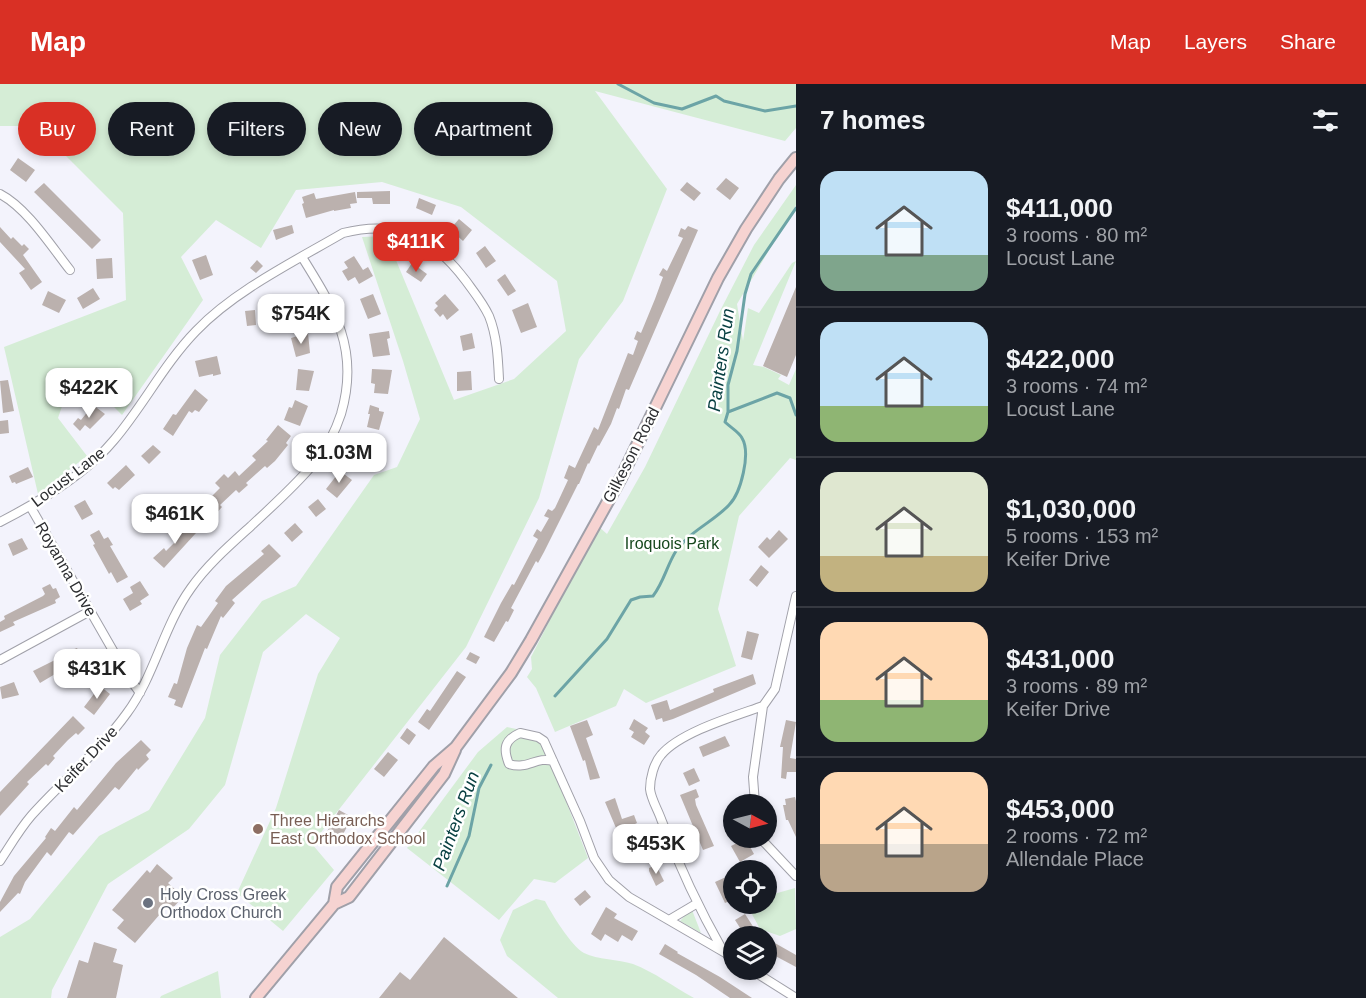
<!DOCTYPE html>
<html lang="en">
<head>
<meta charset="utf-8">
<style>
  :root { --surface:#171b24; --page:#242831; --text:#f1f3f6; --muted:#9ea1a6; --line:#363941; --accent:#d93025 }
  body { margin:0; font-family:Arial,sans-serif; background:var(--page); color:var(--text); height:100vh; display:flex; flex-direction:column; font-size:22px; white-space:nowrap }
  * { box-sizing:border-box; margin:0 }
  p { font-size:20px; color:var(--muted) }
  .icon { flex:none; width:33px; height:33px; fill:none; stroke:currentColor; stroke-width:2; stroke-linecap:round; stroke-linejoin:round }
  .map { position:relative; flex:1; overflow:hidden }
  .panel { display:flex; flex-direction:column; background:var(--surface); width:570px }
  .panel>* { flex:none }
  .hud { position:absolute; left:18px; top:18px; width:570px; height:54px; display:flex; gap:12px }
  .needle { width:39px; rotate:97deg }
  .tools { position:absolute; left:723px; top:710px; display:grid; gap:12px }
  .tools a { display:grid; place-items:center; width:54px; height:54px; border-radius:50%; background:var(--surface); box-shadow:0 3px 9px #0003; font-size:30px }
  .price { position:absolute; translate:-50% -51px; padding:0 14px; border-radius:12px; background:#fff; color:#222; font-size:20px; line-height:39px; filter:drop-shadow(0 2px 3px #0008) }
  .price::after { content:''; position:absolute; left:50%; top:36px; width:18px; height:14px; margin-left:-9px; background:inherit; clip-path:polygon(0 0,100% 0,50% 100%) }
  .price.selected { background:var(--accent); color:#fff }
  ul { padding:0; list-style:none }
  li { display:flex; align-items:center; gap:18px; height:150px; padding:0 24px }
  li+li { border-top:2px solid var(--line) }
  li span { display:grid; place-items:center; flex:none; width:168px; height:120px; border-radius:18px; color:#555 }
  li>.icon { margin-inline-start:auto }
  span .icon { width:72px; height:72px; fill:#fffc; stroke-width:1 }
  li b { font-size:26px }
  h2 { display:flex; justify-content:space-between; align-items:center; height:72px; padding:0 24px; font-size:26px }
  .chip { padding:0 21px; border-radius:27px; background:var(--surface); box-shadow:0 3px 9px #0003; font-size:21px; line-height:54px }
  .chip.selected { background:var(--accent); color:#fff }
  header { display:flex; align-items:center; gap:36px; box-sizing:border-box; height:84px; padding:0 30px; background:var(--accent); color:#fff }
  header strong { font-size:28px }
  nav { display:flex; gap:33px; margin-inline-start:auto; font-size:21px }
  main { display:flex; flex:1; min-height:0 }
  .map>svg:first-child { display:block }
  .green { fill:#d5edd6 }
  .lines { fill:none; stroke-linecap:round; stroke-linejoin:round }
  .stream { stroke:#6ca4a6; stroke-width:3 }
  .building { fill:#bbb1ae }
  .street-casing { stroke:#a0a0a9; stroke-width:10 }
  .secondary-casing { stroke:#a0a0a9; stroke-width:14 }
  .street { stroke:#fff; stroke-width:8 }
  .secondary { stroke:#f6d3d1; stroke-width:10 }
  .education-dot { fill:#8d6e63; stroke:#fff; stroke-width:2 }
  .worship-dot { fill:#6b7280; stroke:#fff; stroke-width:2 }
  .labels { text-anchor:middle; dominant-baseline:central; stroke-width:5; stroke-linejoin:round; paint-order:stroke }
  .street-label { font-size:16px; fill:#2c2d30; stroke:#fff }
  .park-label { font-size:16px; fill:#16481d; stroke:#fff }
  .education-label { font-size:16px; fill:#785e54; stroke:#fff; text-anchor:start }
  .worship-label { font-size:16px; fill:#5b616d; stroke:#fff; text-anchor:start }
  .water-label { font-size:18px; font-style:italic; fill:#094042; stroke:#fff }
</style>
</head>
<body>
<header>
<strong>Map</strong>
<nav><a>Map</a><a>Layers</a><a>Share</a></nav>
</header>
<main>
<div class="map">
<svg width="796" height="914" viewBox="0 0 796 914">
  <rect width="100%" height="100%" fill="#f3f3fc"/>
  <!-- green -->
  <path class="green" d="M0,0H796V44L785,57L595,7L667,105L623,217L579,275L539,414L466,563L312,760L334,786L283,847L237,809L276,724L318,590L340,554L306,530L263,568L225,701L189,745L108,800L52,906L51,914H0V853L30,835L99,752L149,726L205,634L220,571L262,517L296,502L374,391L397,383L420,335L403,277L362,153L386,152L454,316L514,295L566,247L557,197L461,123L382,98L296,106L261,164L216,136L181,173L203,216L122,331L75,284L58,334L87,372L38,410L4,263L126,216L123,129L36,42H0Z
    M796,101V121L737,220L743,257L748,224L759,229L792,179L796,177L753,281L764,283L781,291L778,295L789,301L796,285V376L790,374L739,432L718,525L736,582L646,619L624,605L616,622L555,648L536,604L527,593L532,585L531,573L598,442L607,450L645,383L720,227L754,161Z
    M507,643L540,650L588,774L555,799L534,795L499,836L407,764L478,668Z
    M795,804L796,845L780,852L760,845L746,819H766L767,812Z
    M536,815L545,817C551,829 572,863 584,869C598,876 618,875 633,880C654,888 674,903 694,914H558L507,872L500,856L513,826Z
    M690,826H692L701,849L680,837Z
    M218,887L221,914H160L161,912Z"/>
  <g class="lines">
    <!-- stream -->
    <path class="stream" d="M618,0L654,19L682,25L716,12L724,17L765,27L796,22
      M728,328L777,309L790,314L796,331
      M555,612L607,555L631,516L640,513L653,512C664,498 667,481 676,467C690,447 713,438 729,421C741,409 751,369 742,354C739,348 730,343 725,338L728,328V301L737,267L745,210L751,190L796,124
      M447,802L469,752L479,704L491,681"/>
  </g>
  <!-- building -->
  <path class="building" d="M18,74L35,86L26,98L10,86Z
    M726,94L739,104L730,116L716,105Z
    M687,98L701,109L694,117L680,106Z
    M44,99L101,156L92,165L34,108Z
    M390,107V120H373L372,114H357V108Z
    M355,108L357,119L350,120L351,124L334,127V126L306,134L302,120L304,119L302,113L314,109L316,115Z
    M419,114L436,121L432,131L416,124Z
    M459,135L472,146L463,157L454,149L457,146L452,143Z
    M292,141L294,149L276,156L273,146Z
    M688,142L698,146L629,306L626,305L619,325L617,324L611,340L599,362L598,361L589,380L588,379L579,400H578L544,468L538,479L536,477L511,524L514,526L508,538L506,537L494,558L484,553L501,519L512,500L514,501L538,455L533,452L537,445L541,448L549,434L544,432L548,425L552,427L555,424L568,396L564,394L569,381L575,384L594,343L598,346L628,269L633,271L638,257L634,255L637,247L641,249L655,215L663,193L659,191L663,184L667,187L683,154L678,152L681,144L685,146Z
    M0,143L11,155L13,153L22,162L24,160L29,165L23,171L42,198L31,206L19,189L25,185L0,158Z
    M485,162L496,177L486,184L476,169Z
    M206,171L213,191L200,196L192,176Z
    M354,172L363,186L368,183L373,192L359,200L355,193L348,197L342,187L348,184L344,178Z
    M112,174L113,194L97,195L96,175Z
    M257,176L263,182L256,189L250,184Z
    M412,179L427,190L421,198L406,188Z
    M505,190L516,207L508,212L497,196Z
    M796,203V271L787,293L763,282Z
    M93,204L100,215L83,225L77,214Z
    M48,207L66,216L59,229L42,221Z
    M373,210L381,230L368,235L360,215Z
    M445,210L459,226L447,236L443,230L440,233L434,226L438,222L435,219Z
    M288,216L290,220L293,219L299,231L287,238L278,221Z
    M528,219L537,243L521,249L512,226Z
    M255,226L256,241L247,242L245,227Z
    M389,247L390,254L387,255L390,271L373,273L369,250Z
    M308,249L310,269L296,273L291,254Z
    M472,249L475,264L463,267L460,252Z
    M217,272L221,290L213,292V290L199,293L195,277Z
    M298,285L314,287L309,307L296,306Z
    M372,285L392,286L388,310L374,309L375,300L371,299Z
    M471,287L472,306L457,307V288Z
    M8,296L14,327L3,329L0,297Z
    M195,305L208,316L199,328L195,326L192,329L189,327L173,352L163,345L173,330L176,331Z
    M295,316L308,322L300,342L284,336L289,323L292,324Z
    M93,321L105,330L90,345L85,341L80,347L73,340L78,334L81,336Z
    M370,321L379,324V327L384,328L379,346L367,343L370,330H368Z
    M8,336L9,349L0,350V337Z
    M278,341L291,352L286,359L288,361L275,377L267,384L265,382L246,399L248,401L239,409L236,406L220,421L222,423L214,432L203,421L220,404L215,399L224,390L228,394L235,387L239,392L256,376L252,372L268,357L266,356Z
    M359,356L371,362L362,381L358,379L357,382L349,378Z
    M153,361L161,368L149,380L141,372Z
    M126,381L135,391L119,406L115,403L113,405L107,399Z
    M28,383L33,393L16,400L15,398L12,399L9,392Z
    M340,387L352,396L337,414L326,405Z
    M318,415L326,425L316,433L308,423Z
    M85,416L93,430L82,436L74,422Z
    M295,439L303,448L292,458L284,449Z
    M181,440L183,443L186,440L196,449L164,484L153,474L164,464L166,467L178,455L172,449Z
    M99,446L104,455L108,453L113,461L110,462L128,493L117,499L111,488L109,490L93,461L95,460L90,451Z
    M779,446L788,455L769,474L758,463L767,453L770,456Z
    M22,454L28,465L13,472L8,460Z
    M269,460L281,472L232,516L235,519L223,534L221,532L207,565L205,564L182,624L174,621L176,616L168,613L174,599L177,600L187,564L197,541L201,543L218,519L215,517L226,502L264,470L261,467Z
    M761,481L769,488L757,503L749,496Z
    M140,497L149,511L140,517L142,520L130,527L123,515L133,509L130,503Z
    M50,500L53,505L56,504L60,513L55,516L56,519L13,538L15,541L0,548V538L5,535L4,532L43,512L45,510L42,504Z
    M747,547L759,550L752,576L741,573Z
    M77,564L82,574L40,599L33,587L63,572L61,570Z
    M470,568L480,573L476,580L466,575Z
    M457,587L466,593L429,646L418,638L427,625L430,627Z
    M753,590L756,600L673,635L663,638L662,634L656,636L651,621L667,616L670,626L714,608L713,605Z
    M14,598L19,611L2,615L0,603Z
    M100,602L110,610L94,631L84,623Z
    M73,632L85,644L78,651L76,649L68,656L53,672L55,674L48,682L46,680L27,698L29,700L0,732V708Z
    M634,635L648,644L645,648L650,652L644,661L631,653L634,648L629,645Z
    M587,636L593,651L586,654L600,694L590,696L585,676L583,677L570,642Z
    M786,636L796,638L790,674L796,675V688H787L786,695L781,694L783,663H780Z
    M407,644L416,651L409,661L400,654Z
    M725,652L730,662L703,673L699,663Z
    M141,656L151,666L146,671L149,675L138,686L137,684L119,706L115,703L73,751L69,748L51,772L47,768L25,798L20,810L18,809L0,828V818L14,792L46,754L45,753L51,744L55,747L74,723L77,726L116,679Z
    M388,668L398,676L384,693L374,685Z
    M694,684L700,697L689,702L683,689Z
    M696,705L699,713L695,715L696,721L714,762L703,766L680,711Z
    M795,713L796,717V753L788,736H786L783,721H786L785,715Z
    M615,714L622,735L634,731L637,739L633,741L644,771L630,777L605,718Z
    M339,726L348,731L343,741L347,743L342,752L338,750L333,758L324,753Z
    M743,756L746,762L749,761L754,770L740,778L731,762Z
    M157,780L173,794L168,799L179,809L177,812L181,815L171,826L167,822L135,859L117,844L124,836L112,826L147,786L150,789Z
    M656,781L664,797L656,802L649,787V784Z
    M726,793L734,808V815L725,819L715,798Z
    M585,806L591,813L580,822L574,815Z
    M606,823L617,830L614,834L638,847L632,857L622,851L618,858L605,850L601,857L591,850Z
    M745,830L754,844L744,850L735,836Z
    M444,853L518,914H379L400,888L410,896Z
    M766,854L796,871V883L766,867Z
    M94,858L117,865L113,878L123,881L116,914H67L79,876L88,879Z
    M665,860L678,868L677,869L720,893L752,914H730L696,891L659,870Z"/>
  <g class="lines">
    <defs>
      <path id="street" d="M0,110C27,124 51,162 70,186
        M30,422L127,591L140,609
        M0,438C39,418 86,390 114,356C143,322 164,280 196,247C234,207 295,177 343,149C398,135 433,153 466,197C474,208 483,219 489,232C497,252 498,274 499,295
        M0,576L90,527
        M553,677C536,672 528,686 509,680C503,665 504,656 520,649L538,653L544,657L580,737L594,774L609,796L629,813L734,874
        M755,720L753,693L763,622L775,605L796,512
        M762,753L763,757L796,792
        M0,777C10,762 19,746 31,732C62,697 99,668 127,629C155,591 163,543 191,504C207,481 230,461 251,442C272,422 301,397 318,374C328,362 336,345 341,330C360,266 335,226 302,173
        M669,836L696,820
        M723,867C698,823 679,782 661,735C658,726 651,715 650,705C650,694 654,679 661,671C680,648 735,632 763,622
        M750,885L796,914"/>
      <path id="secondary" d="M334,820L337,803L434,682L456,663L511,589L531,556L621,394L718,194L746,145L779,95L796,74
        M256,914L334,820L349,813L444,690L455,666"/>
    </defs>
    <!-- street casing -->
    <use href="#street" class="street-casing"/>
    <!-- secondary casing -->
    <use href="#secondary" class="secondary-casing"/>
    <!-- street -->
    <use href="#street" class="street"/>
    <!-- secondary -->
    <use href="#secondary" class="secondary"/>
  </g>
  <!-- markers -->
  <circle class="education-dot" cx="258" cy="745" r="6"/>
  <circle class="worship-dot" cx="148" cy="819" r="6"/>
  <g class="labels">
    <!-- street labels -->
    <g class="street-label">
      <text transform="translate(631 371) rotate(-63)">Gilkeson Road</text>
      <text transform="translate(68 393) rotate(-37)">Locust Lane</text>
      <text transform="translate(66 485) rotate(60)">Royanna Drive</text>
      <text transform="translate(86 675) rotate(-47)">Keifer Drive</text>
    </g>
    <!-- park labels -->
    <g class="park-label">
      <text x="672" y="459">Iroquois Park</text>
    </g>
    <!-- education labels -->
    <g class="education-label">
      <text x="270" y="736">Three Hierarchs<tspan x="270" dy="18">East Orthodox School</tspan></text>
    </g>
    <!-- worship labels -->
    <g class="worship-label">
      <text x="160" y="810">Holy Cross Greek<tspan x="160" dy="18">Orthodox Church</tspan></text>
    </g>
    <!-- water labels -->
    <g class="water-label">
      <text transform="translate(721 276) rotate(-82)">Painters Run</text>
      <text transform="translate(456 737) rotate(-70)">Painters Run</text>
    </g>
  </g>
</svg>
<div class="tools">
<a><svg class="needle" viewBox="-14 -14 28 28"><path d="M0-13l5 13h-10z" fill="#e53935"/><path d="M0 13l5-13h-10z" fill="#9ea1a6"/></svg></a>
<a><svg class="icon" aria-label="locate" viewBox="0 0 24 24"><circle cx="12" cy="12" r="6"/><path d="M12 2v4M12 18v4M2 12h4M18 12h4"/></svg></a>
<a><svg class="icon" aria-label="layers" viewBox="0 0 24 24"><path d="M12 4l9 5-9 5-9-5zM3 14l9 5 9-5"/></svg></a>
</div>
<b class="price selected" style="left:416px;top:189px">$411K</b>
<b class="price" style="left:301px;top:261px">$754K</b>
<b class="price" style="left:89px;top:335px">$422K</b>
<b class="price" style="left:339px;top:400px">$1.03M</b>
<b class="price" style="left:175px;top:461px">$461K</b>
<b class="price" style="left:97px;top:616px">$431K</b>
<b class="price" style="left:656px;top:791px">$453K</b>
<div class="hud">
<a class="chip selected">Buy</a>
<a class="chip">Rent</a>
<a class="chip">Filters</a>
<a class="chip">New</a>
<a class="chip">Apartment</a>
</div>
</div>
<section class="panel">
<h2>7 homes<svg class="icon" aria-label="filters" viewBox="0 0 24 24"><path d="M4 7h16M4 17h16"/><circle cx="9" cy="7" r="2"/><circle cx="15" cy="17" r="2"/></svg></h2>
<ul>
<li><span style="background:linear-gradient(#bfe0f5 70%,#7fa58c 0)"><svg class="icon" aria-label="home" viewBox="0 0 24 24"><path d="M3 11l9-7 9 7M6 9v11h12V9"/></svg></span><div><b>$411,000</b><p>3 rooms · 80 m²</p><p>Locust Lane</p></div></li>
<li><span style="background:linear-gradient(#bfe0f5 70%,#8fb573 0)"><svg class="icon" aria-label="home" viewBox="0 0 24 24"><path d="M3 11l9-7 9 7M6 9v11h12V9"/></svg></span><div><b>$422,000</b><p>3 rooms · 74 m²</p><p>Locust Lane</p></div></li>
<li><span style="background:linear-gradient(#dfe7d0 70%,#c2b280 0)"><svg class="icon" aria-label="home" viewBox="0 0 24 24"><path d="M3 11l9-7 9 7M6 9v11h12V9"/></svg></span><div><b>$1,030,000</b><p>5 rooms · 153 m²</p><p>Keifer Drive</p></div></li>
<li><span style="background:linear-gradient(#ffd9b3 65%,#8fb573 0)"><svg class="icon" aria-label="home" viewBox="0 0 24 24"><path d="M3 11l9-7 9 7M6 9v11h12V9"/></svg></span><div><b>$431,000</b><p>3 rooms · 89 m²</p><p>Keifer Drive</p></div></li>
<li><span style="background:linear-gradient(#ffd9b3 60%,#b9a48a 0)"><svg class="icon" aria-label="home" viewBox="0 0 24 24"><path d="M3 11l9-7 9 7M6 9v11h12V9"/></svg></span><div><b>$453,000</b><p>2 rooms · 72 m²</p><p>Allendale Place</p></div></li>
</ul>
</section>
</main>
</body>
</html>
